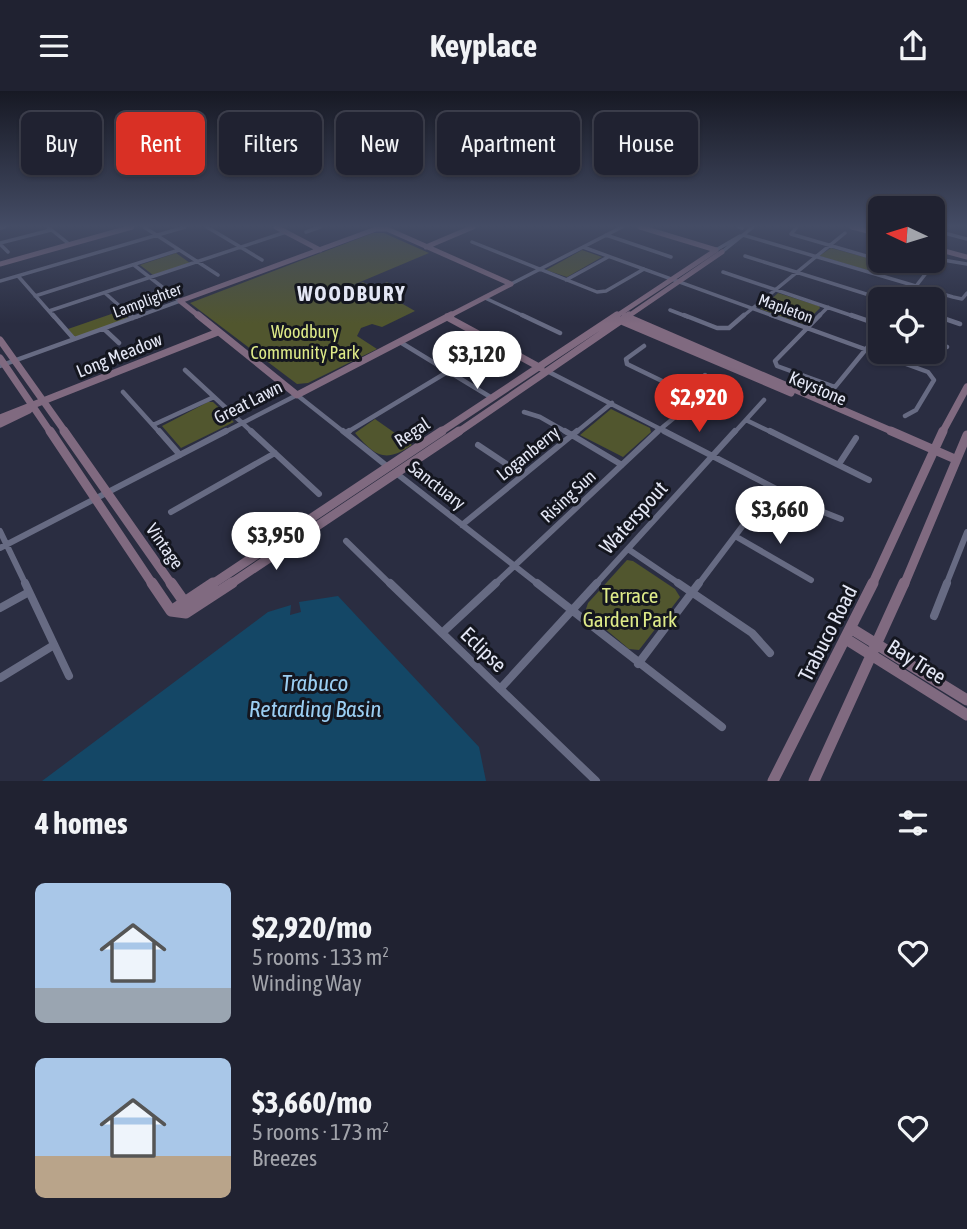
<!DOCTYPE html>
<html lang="en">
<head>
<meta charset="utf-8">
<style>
  :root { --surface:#202231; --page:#2d2f3d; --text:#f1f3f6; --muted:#a2a4ab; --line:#3d3f4d; --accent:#d93025 }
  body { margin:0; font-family:"Asap Condensed",sans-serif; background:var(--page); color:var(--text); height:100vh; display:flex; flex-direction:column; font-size:26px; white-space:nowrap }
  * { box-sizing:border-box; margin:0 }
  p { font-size:23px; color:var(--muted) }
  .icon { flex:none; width:38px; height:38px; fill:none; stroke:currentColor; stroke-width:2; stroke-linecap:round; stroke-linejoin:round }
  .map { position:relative; height:690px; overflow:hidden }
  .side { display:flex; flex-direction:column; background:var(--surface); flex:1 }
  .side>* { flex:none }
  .top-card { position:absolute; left:21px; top:21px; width:926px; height:63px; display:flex; gap:14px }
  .needle { width:46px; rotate:274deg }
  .tools { position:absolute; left:868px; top:105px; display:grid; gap:14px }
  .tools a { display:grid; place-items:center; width:77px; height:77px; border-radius:10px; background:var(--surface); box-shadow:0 2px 5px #0004,0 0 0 2px var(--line); font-size:35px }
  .price { position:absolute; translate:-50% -60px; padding:0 16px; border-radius:24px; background:#fff; color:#222; font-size:23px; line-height:46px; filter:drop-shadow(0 2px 4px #0008) }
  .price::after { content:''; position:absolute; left:50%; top:42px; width:21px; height:16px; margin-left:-10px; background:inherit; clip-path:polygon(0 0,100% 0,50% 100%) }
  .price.selected { background:var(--accent); color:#fff }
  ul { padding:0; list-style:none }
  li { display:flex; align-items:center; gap:21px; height:175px; padding:0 35px }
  li span { display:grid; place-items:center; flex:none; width:196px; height:140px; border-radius:10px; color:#555 }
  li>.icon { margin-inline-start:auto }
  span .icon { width:84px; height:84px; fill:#fffc; stroke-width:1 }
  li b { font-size:30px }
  h2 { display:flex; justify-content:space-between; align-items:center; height:84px; padding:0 35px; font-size:30px }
  .pill { padding:0 24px; border-radius:10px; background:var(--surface); box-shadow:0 2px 5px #0004,0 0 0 2px var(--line); font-size:24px; line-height:63px }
  .pill.selected { background:var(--accent); color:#fff }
  header { display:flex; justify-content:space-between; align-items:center; height:91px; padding:0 35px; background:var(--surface); font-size:32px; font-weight:700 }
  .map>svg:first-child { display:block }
  .green { fill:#51562e }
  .water { fill:#144766 }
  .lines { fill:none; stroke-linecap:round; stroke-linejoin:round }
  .street-far3 { stroke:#676b83; stroke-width:3.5 }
  .street-far2 { stroke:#676b83; stroke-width:4.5 }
  .street-far1 { stroke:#676b83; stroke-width:6 }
  .street { stroke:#676b83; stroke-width:8 }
  .secondary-far3 { stroke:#806a80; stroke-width:5 }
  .secondary-far2 { stroke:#806a80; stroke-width:7 }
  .secondary-far1 { stroke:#806a80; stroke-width:9 }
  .secondary { stroke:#806a80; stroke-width:11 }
  .labels { text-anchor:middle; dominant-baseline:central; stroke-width:6; stroke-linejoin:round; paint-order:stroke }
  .far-street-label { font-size:16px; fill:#e4e7f5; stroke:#14161f }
  .park-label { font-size:18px; fill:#deea88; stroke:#14161f }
  .street-label { font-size:18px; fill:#e4e7f5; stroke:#14161f }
  .far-district-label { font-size:21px; font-weight:bold; letter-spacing:2px; fill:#e4e7f5; stroke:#14161f }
  .near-street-label { font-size:21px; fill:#e4e7f5; stroke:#14161f }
  .near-park-label { font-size:21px; fill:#deea88; stroke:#14161f }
  .near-water-label { font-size:23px; font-style:italic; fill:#9bcef2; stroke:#14161f }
</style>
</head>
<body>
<header><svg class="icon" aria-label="menu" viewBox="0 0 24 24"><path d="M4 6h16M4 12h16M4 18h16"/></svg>Keyplace<svg class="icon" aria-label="share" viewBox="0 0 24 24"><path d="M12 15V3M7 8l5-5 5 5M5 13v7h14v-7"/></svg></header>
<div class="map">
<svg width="967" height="690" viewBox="0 0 967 690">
  <rect width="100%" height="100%" fill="#2a2d41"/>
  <!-- green -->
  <path class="green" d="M373,142H384L429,162L315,210L363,191L374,197L387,191L394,195L380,200L415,220L382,236L372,233L361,237L357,245L377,258L308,292L297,293L190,212Z
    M831,157L875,169L877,171L867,179L819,165Z
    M582,159L602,166L567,186L546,179Z
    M176,162L190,172L153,184L140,174Z
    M778,202L819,215L820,217L804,233L760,218Z
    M120,220L128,227L75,247L68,238Z
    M208,311H213L234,331L181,357L162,335Z
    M611,318L650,337L651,341L623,366L580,344Z
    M375,328L412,354C385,372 376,366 355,342Z
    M627,469L633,470L675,498L680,506L639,559L629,558L585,521L588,512Z"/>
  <!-- water -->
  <path class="water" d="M338,505L479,656L486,690H42L268,521L291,514L290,524L301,521L299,511Z"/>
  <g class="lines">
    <!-- street-far3 -->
    <path class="street-far3" d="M48,136L69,153
      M144,136L218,184
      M207,136L262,169
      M739,136L742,137
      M797,136L791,143L880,169
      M0,137L5,136
      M933,139L967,148
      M306,141L320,136
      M606,144L671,166
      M743,144L953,206L962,208L967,202
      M472,151L597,201L606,200L644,178
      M0,152L51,139
      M0,153L8,161
      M583,156L776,226
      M716,159L740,145
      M722,161L753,136
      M745,165L882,208
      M134,174L180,210
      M723,181L856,226
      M18,185L54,226
      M566,189L608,166
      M0,190L185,136
      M511,193L622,136
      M105,202L132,226
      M35,205L179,159
      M485,207L526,226
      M906,208L937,168L967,173
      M670,219L688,226
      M49,220L286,141
      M933,224L939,226
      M136,226L180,210
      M742,226L845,142
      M818,226L828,216"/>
    <!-- street-far2 -->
    <path class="street-far2" d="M53,224L74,248
      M130,224L133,227
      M522,224L560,242
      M684,224L717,237H729L744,224
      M771,224L928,281L934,289L916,319L905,325
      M820,224L775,270L777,275L835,296L880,241
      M851,224L880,234
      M934,224L960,233
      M104,238L119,252
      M400,251L492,307
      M933,252L947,256
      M644,255L626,268L627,273L695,306
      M0,275L141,224
      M185,279L253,342
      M547,280L668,342
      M123,301L160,342
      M524,321L540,326L568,342
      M746,329L773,342
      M153,334L214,306
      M223,342L297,304L345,342
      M346,342L449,280
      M575,342L612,312
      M656,342C672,327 705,307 705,284
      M734,342L764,309"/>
    <!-- street-far1 -->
    <path class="street-far1" d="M159,340L180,364
      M251,340L319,403
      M343,340L388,376
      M565,340L622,374
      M664,340L813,417L841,428
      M770,340L869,389
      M346,342L349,340
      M478,354L523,384
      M839,373L856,347
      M396,382L539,494
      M171,421L275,362
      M462,434L577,340
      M0,440L26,494
      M735,445L811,489
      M346,450L391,494
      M0,457L226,340
      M628,458L681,494
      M494,494L658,340
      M595,494L735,340
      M698,494L772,396
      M946,494L967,441"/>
    <!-- street -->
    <path class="street" d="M25,492L69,585
      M390,492L596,690
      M537,492L722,636
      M678,492L752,542L770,562
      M0,517L29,501
      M934,525L947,492
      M442,542L496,492
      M638,573L699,492
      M0,587L54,554
      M500,598L597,492"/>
    <!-- secondary-far3 -->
    <path class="secondary-far3" d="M276,136L320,159
      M640,136L716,159
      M852,136L880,143
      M426,156L473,136
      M933,157L967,166
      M0,173L132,136
      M180,210L200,226
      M180,210L376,138H387L511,193
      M447,226L511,193
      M615,226L716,159
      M627,226L722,161"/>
    <!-- secondary-far2 -->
    <path class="secondary-far2" d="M198,224L297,304L451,224
      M625,225L896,342
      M447,226L541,277
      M619,229L791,302
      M0,249L66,342
      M0,267L51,342
      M0,327L218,241
      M0,333L29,319
      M439,342L617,224
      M457,342L629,224
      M942,342L967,296"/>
    <!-- secondary-far1 -->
    <path class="secondary-far1" d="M50,340L153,494
      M64,340L172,494
      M891,340L955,368
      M211,494L442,340
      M229,494L459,340
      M872,494L943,340
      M904,494L967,344"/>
    <!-- secondary -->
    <path class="secondary" d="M152,492L171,520L186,522
      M171,492L185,512
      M171,520L213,492
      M186,522L232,492
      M852,538L967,609
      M846,548L967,624
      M773,690L873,492
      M814,690L904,492"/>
  </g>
  <!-- sky -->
  <linearGradient id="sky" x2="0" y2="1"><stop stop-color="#171924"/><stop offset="0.58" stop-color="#444c65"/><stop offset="1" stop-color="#444c65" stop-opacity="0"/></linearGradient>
  <rect width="967" height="233" fill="url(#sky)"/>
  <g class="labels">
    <!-- far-street labels -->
    <g class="far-street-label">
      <text transform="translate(147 209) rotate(-20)">Lamplighter</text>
      <text transform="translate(786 217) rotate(20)">Mapleton</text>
    </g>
    <!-- park labels -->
    <g class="park-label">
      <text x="305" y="240">Woodbury<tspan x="305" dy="21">Community Park</tspan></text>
    </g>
    <!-- street labels -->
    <g class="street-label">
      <text transform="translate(119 264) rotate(-22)">Long Meadow</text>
      <text transform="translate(818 297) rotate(23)">Keystone</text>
      <text transform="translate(248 311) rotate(-27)">Great Lawn</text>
      <text transform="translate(412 341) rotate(-33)">Regal</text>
      <text transform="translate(528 362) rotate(-39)">Loganberry</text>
      <text transform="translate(437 394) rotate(38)">Sanctuary</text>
      <text transform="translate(568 405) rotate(-43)">Rising Sun</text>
      <text transform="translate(165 455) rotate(55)">Vintage</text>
    </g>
    <!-- far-district labels -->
    <g class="far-district-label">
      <text x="352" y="202">WOODBURY</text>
    </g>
    <!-- near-street labels -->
    <g class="near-street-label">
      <text transform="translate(633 426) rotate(-48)">Waterspout</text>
      <text transform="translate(827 542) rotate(-63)">Trabuco Road</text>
      <text transform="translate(484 558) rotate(44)">Eclipse</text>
      <text transform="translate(917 570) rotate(32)">Bay Tree</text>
    </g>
    <!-- near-park labels -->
    <g class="near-park-label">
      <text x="630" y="504">Terrace<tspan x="630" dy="24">Garden Park</tspan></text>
    </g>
    <!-- near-water labels -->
    <g class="near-water-label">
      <text x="315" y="592">Trabuco<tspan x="315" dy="26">Retarding Basin</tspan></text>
    </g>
  </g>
</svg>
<div class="tools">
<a><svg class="needle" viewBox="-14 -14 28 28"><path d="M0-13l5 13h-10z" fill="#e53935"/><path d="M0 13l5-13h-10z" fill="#a2a4ab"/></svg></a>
<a><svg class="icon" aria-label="locate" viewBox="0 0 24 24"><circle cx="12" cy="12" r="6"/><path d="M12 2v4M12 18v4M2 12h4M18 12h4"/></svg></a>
</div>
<b class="price" style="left:477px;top:300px">$3,120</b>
<b class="price selected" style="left:699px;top:343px">$2,920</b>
<b class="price" style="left:780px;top:455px">$3,660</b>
<b class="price" style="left:276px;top:481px">$3,950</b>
<div class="top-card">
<a class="pill">Buy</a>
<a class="pill selected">Rent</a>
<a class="pill">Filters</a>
<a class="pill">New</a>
<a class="pill">Apartment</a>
<a class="pill">House</a>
</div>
</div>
<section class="side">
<h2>4 homes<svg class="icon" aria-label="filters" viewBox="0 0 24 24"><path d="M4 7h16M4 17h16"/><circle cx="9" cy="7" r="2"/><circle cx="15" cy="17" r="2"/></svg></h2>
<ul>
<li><span style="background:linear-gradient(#a9c7e8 75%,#9aa5b1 0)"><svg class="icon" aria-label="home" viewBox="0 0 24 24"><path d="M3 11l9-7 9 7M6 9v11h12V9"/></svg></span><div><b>$2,920/mo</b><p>5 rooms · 133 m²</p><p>Winding Way</p></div><svg class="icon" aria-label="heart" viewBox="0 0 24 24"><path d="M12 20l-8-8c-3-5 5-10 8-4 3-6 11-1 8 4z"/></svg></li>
<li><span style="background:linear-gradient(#a9c7e8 70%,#b9a48a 0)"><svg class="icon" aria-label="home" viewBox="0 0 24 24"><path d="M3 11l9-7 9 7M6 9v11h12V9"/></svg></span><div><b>$3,660/mo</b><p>5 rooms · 173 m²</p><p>Breezes</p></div><svg class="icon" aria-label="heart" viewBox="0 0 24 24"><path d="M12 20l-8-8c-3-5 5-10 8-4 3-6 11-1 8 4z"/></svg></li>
</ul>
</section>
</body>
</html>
